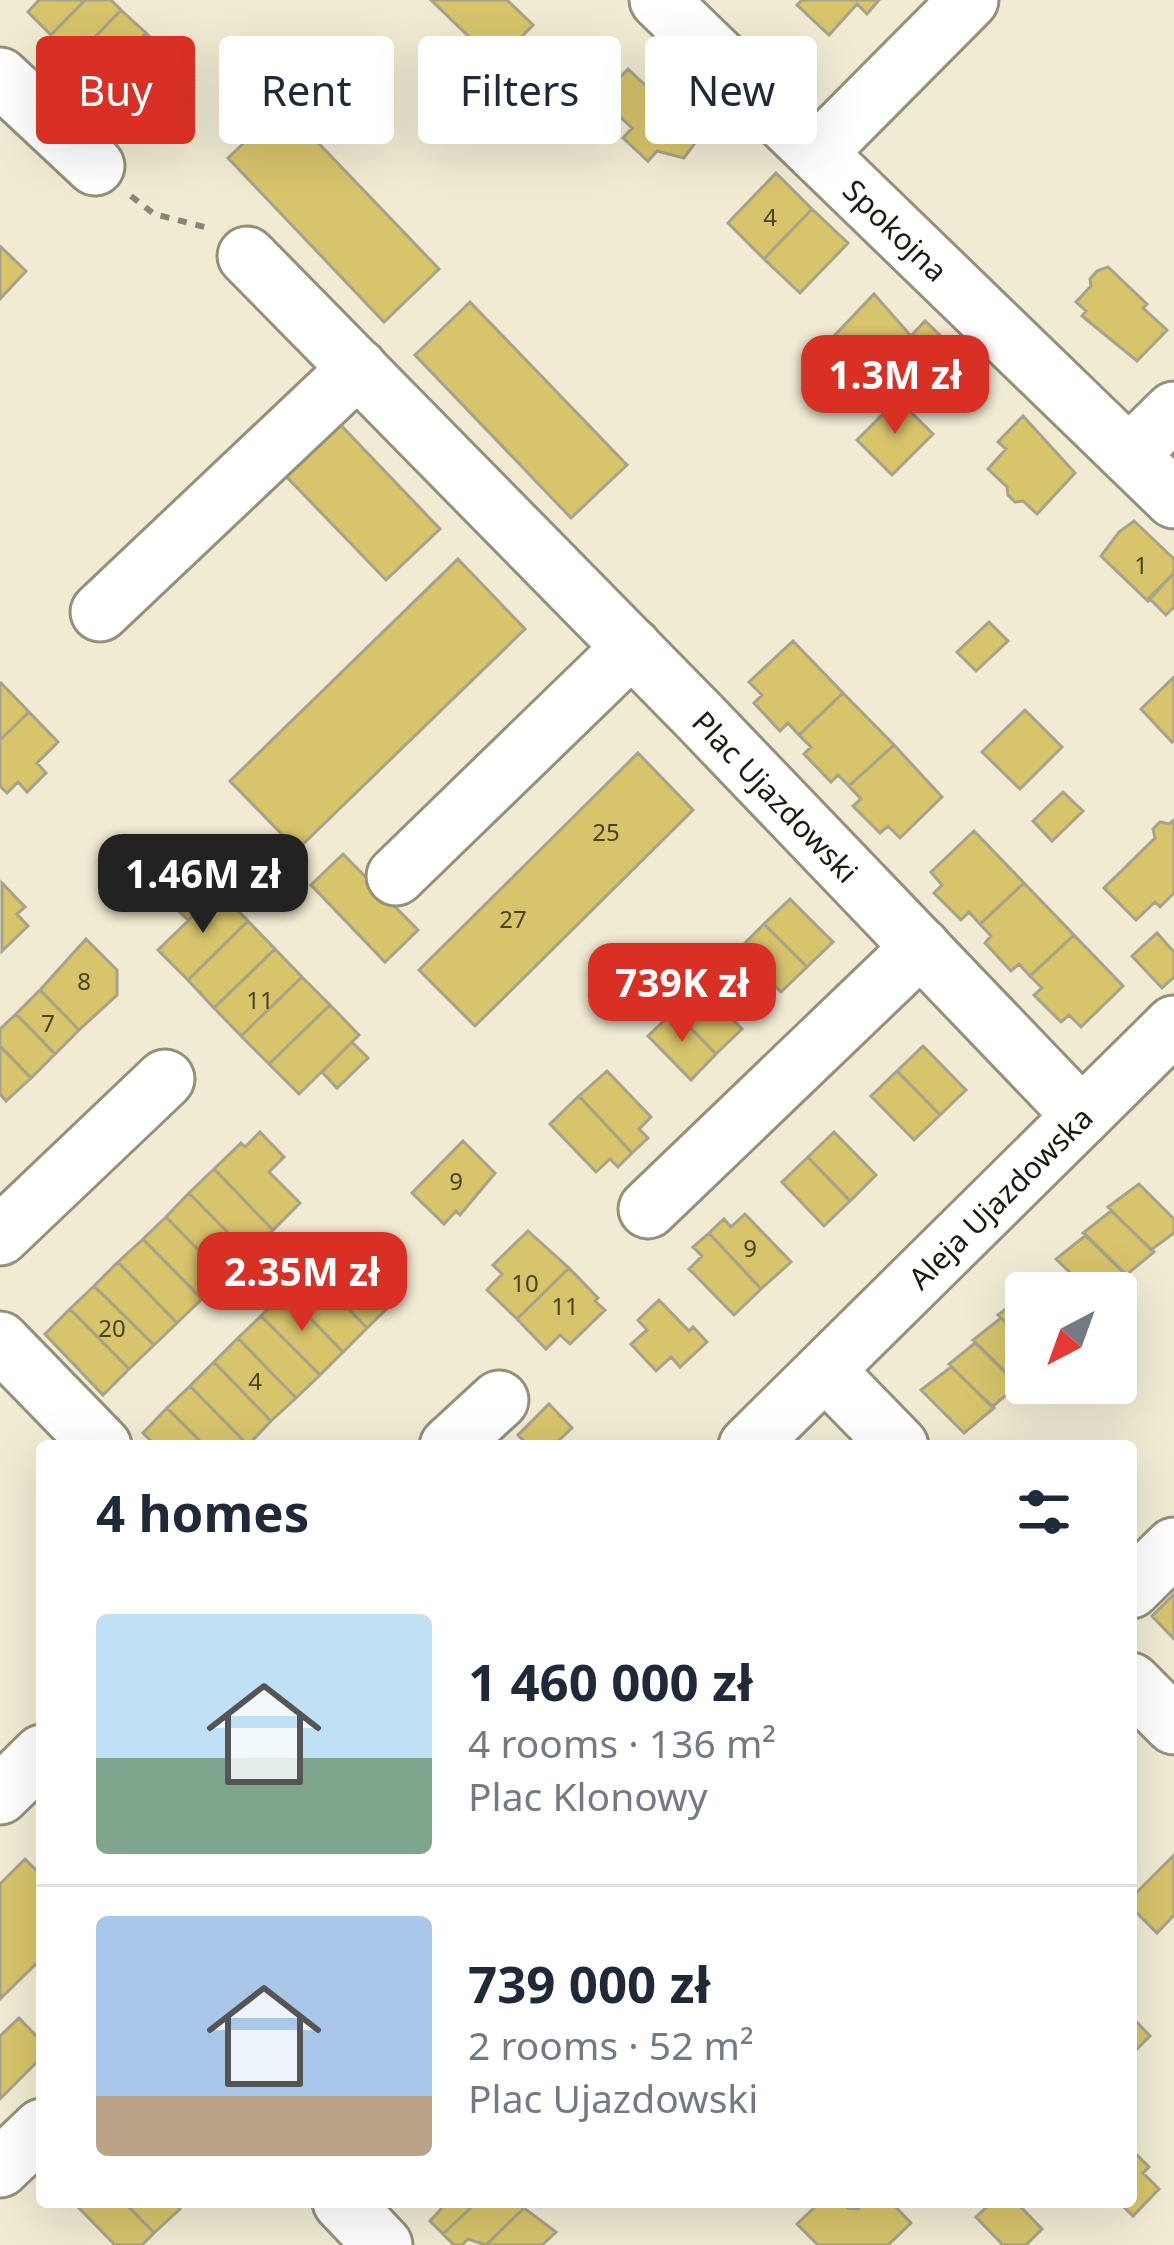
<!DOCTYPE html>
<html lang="en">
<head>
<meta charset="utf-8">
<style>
  :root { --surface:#fff; --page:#f6f6f7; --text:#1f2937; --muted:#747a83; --line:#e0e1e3; --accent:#d93025 }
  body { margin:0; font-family:"Noto Sans",sans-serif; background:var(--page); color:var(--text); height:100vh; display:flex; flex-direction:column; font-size:45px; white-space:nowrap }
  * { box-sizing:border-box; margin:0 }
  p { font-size:39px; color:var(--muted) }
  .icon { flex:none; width:66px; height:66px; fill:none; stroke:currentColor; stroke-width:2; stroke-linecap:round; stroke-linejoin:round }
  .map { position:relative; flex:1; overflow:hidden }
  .panel { position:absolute; left:36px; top:1440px; width:1101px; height:768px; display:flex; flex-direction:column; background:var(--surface); border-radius:12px; box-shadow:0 12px 48px #0002 }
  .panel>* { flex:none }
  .banner { position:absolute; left:36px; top:36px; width:1104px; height:108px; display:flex; gap:24px }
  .needle { width:78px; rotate:221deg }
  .fabs { position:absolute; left:1005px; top:1272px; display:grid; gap:24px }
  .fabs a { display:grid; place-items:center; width:132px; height:132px; border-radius:12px; background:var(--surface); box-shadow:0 12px 48px #0002; font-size:60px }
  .price { position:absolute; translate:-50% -102px; padding:0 27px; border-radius:24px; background:var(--accent); color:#fff; font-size:39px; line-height:78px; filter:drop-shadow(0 3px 6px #0008) }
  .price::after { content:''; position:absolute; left:50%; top:72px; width:36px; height:27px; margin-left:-18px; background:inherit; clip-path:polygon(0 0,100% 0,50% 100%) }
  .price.current { background:#222; color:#fff }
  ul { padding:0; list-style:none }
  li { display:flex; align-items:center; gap:36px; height:300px; padding:0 60px }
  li+li { border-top:3px solid var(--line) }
  li span { display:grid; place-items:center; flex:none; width:336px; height:240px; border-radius:12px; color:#555 }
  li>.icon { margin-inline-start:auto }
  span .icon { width:144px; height:144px; fill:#fffc; stroke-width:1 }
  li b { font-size:51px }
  h2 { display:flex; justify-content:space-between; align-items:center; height:144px; padding:0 60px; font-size:51px }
  .pill { padding:0 42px; border-radius:12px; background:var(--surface); box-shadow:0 12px 48px #0002; font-size:42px; line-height:108px }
  .pill.current { background:var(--accent); color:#fff }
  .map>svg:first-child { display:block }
  .building { fill:#d7c46b; stroke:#a7a28a; stroke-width:3 }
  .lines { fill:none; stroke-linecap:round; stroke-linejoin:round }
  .minor-casing { stroke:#949079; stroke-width:63 }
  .path { stroke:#8a8675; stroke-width:6; stroke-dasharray:9 9; stroke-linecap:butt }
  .minor { stroke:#fff; stroke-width:57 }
  .labels { text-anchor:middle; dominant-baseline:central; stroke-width:10; stroke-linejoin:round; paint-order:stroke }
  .number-label { font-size:24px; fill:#4a4427 }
  .street-label { font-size:30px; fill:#1b1910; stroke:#fff }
</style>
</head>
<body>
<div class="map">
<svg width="1174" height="2245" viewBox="0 0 1174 2245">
  <rect width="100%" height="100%" fill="#f0ebd2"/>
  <!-- building -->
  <path class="building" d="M39,0H85L51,35L28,12Z
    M85,0H111L121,10L75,58L51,35Z
    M431,0H507L533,25L496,63Z
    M802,0H879L867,14L857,4L829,35L797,5Z
    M121,10L146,33L100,81L75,58Z
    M146,33L169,56L123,103L100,81Z
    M169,56L194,80L148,127L123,103Z
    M628,69L660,99L668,91L679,101L688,92L705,107L695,117L706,128L684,158L657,151L648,161L623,138L632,128L600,98Z
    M283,106L439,269L384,322L228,158Z
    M776,173L812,209L764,259L728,223Z
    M812,209L848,243L800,293L764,259Z
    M1,247L26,271L0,299V249Z
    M1108,267L1147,304L1143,308L1167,330L1137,361L1082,316L1086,311L1076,302L1091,286L1090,279L1097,271Z
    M874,294L911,336L925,321L943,338L893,390L835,335Z
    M470,302L627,465L571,518L415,355Z
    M898,399L933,434L892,475L857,440Z
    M1023,416L1075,473L1037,514L1023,501L1015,502L1008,495L1007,487L988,469L1006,449L998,442Z
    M335,419L440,529L386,580L281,471Z
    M1134,521L1174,559V573L1148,601L1101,556L1119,532Z
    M458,559L525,629L297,850L230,781Z
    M1174,573V607L1166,615L1149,598Z
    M989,622L1008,641L976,671L957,652Z
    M793,641L843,693L799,735L788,723L780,731L754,703L762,695L749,682Z
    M1174,677V740L1172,742L1141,709Z
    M1,683L29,712L0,740V684Z
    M843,693L894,745L849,786L838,775L831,782L804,754L811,747L799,735Z
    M1025,710L1062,747L1020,789L982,752Z
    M29,712L58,742L37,763L46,773L27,792L18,782L7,793L0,786V740Z
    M894,745L942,797L900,838L888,826L880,833L853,806L861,799L849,786Z
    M638,753L693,810L475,1026L419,970Z
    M1063,792L1083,811L1052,841L1033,821Z
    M1174,820V893L1160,907L1155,902L1136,920L1104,888L1155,838L1153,829L1160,822L1169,824Z
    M974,831L1024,883L980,924L969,912L961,920L934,893L942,885L931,872Z
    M343,854L418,930L385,962L311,885Z
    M201,876L217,893L188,920L171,904Z
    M2,883L25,907L17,914L28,926L2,951Z
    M1024,883L1074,935L1030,976L1019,964L1011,971L985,943L991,936L980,924Z
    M219,891L248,921L188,980L158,950Z
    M790,899L833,942L807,967L764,924Z
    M248,921L275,949L214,1008L188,980Z
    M764,924L807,967L781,992L739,949Z
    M1157,933L1174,952V977L1162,988L1132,956Z
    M1074,935L1123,986L1081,1027L1069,1015L1061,1022L1034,995L1042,988L1030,976Z
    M86,939L117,970V995L79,1030L40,990Z
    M275,949L302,977L241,1036L214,1008Z
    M302,977L330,1005L269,1064L241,1036Z
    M700,986L742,1029L716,1054L674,1011Z
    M40,990L79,1030L55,1054L16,1014Z
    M330,1005L359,1035L299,1094L269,1064Z
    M674,1011L716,1054L691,1080L648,1036Z
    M16,1014L55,1054L31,1078L0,1046V1029Z
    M352,1042L368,1058L337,1088L322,1072Z
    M0,1046L31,1078L6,1101L0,1094Z
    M923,1046L966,1090L940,1115L897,1071Z
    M607,1071L651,1117L639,1129L648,1138L632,1153L579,1096Z
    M897,1071L940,1115L914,1140L871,1096Z
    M579,1096L632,1153L618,1167L610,1159L596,1172L550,1124Z
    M260,1132L284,1157L269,1172L300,1203L273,1230L214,1169L241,1143L245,1147Z
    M834,1132L876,1175L850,1201L808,1157Z
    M463,1141L495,1173L460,1215L456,1211L444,1224L412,1193Z
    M808,1157L850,1201L824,1226L782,1182Z
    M214,1169L273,1230L248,1253L189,1193Z
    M1139,1184L1174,1219V1233L1151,1250L1108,1207Z
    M189,1193L248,1253L225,1277L166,1217Z
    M1111,1211L1154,1252L1126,1275L1083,1233Z
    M745,1214L791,1262L761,1289L709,1233L724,1219L731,1227Z
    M166,1217L225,1277L202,1299L143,1239Z
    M528,1231L569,1268L517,1319L487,1290L502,1274L493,1265Z
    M709,1233L761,1289L734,1315L689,1269L702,1256L693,1247Z
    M1086,1235L1129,1277L1113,1293H1091L1056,1259Z
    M143,1239L202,1299L177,1323L118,1262Z
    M336,1244L393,1303L367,1328L310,1269Z
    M118,1262L177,1323L154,1345L94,1286Z
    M569,1268L598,1298L595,1301L605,1310L570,1344L560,1335L546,1349L517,1319Z
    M310,1269L367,1328L343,1352L285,1292Z
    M94,1286L154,1345L129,1369L70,1309Z
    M285,1292L343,1352L320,1375L261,1316Z
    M1026,1294V1342L998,1315Z
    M659,1300L689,1331L693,1327L707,1342L680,1367L671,1357L656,1371L631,1344L647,1330L638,1320Z
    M70,1309L129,1369L103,1395L45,1334Z
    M261,1316L320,1375L296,1398L238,1338Z
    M1001,1318L1026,1342V1373L1016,1382L973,1340Z
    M238,1338L296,1398L271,1421L214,1362Z
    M975,1343L1018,1385L992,1407L949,1364Z
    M214,1362L271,1421L248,1445L190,1386Z
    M951,1367L994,1408L964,1433L921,1390Z
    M190,1386L248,1445L247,1446H205L167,1408Z
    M549,1404L572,1428L553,1446L528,1445L518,1435Z
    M167,1408L205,1446H156L143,1433Z
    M1174,1594V1639L1152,1616Z
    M1174,1855V1915L1157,1933L1131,1907V1898Z
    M25,1859L42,1876V1958L0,1999V1884Z
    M1131,2016L1150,2036L1134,2052L1131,2048Z
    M19,2018L42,2042V2057L0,2099V2036Z
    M1131,2123V2149L1149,2167L1143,2173L1159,2189L1133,2216L1119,2202H1131Z
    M85,2202H124L154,2233L142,2245H115L79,2208Z
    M124,2202H173L180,2209L154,2233Z
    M441,2202H477L443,2234L430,2221L441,2209Z
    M477,2202H518L524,2208L486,2245L468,2239L462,2245H454L443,2234Z
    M820,2202H842L848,2208L858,2209L865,2202H891L911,2223L888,2245H818L797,2224Z
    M992,2202H1016L1042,2229L1026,2245H1003L976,2217Z
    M524,2208L556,2232L542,2245H486Z"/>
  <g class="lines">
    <defs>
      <g id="minor">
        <path id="s1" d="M659,0L1174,499"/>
        <path d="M0,77L95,166"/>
        <path d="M818,152L969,0"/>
        <path id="s2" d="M247,256L700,717L1082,1116"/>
        <path d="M1129,455L1174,411"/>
        <path d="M100,612L358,368"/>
        <path d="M396,876L632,647"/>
        <path d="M648,1209L921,947"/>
        <path d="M0,1236L165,1079"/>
        <path d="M0,1341L102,1446"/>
        <path d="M826,1371L899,1446"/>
        <path d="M449,1446L499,1400"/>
        <path id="s3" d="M748,1446L1174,1025"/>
        <path d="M1131,1589L1174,1547"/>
        <path d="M1131,1682L1174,1725"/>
        <path d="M0,1795L42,1754"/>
        <path d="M0,2168L42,2128"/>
        <path d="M342,2202L383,2245"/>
      </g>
    </defs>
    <!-- minor casing -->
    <use href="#minor" class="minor-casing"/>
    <!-- path -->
    <path class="path" d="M131,196L154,214L212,229"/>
    <!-- minor -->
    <use href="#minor" class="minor"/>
  </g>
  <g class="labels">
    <!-- number labels -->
    <g class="number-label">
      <text x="770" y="216">4</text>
      <text x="1141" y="564">1</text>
      <text x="606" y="831">25</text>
      <text x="513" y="918">27</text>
      <text x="84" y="980">8</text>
      <text x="260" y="999">11</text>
      <text x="48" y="1022">7</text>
      <text x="456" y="1180">9</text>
      <text x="750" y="1247">9</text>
      <text x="525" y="1282">10</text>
      <text x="565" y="1305">11</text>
      <text x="112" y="1327">20</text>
      <text x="255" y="1380">4</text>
    </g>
    <!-- street labels -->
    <g class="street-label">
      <text stroke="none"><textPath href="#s1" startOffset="330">Spokojna</textPath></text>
      <text stroke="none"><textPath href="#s2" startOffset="756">Plac Ujazdowski</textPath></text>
      <text stroke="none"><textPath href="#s3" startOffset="354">Aleja Ujazdowska</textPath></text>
    </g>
  </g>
</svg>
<div class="fabs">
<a><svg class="needle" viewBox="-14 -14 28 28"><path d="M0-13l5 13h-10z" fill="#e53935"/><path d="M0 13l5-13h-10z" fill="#747a83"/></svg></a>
</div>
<b class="price" style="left:895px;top:437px">1.3M zł</b>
<b class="price current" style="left:203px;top:936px">1.46M zł</b>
<b class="price" style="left:682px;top:1045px">739K zł</b>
<b class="price" style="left:302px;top:1334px">2.35M zł</b>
<div class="banner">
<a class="pill current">Buy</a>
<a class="pill">Rent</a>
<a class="pill">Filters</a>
<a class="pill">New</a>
</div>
<section class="panel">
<h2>4 homes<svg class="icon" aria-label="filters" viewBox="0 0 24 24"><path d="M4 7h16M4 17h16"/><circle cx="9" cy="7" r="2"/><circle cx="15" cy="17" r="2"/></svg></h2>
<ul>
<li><span style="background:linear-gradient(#bfe0f5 60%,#7fa58c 0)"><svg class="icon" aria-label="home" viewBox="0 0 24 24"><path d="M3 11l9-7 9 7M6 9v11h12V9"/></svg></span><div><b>1 460 000 zł</b><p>4 rooms · 136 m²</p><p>Plac Klonowy</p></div></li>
<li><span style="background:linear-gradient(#a9c7e8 75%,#b9a48a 0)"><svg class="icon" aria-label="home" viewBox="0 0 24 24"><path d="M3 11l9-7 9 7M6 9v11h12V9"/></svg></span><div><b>739 000 zł</b><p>2 rooms · 52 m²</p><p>Plac Ujazdowski</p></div></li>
</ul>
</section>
</div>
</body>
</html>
